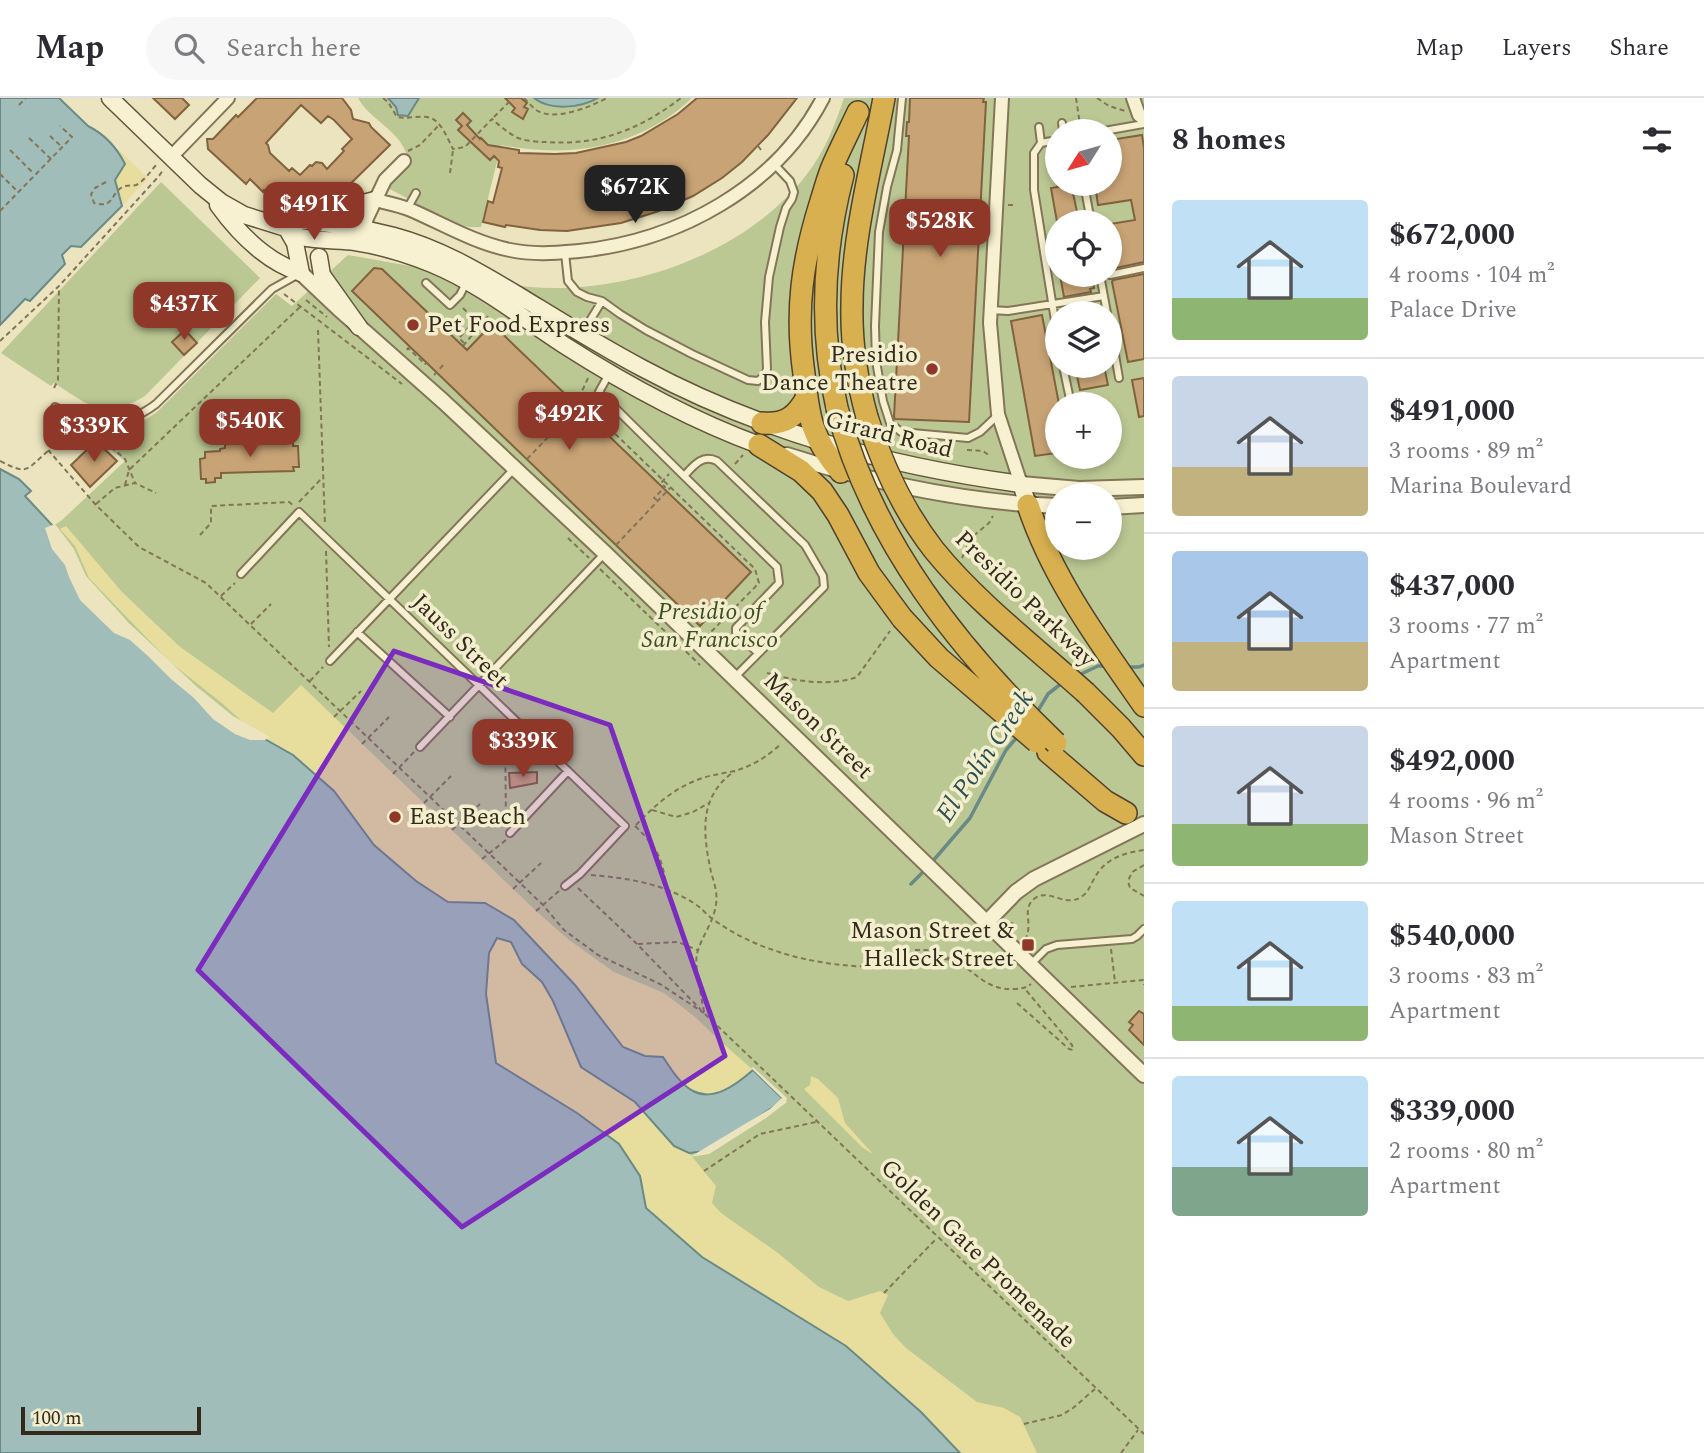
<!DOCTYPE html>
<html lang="en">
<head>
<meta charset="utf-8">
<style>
  :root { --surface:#fff; --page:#f7f7f7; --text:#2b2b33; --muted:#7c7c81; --line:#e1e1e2; --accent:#8f382a }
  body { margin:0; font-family:Spectral,serif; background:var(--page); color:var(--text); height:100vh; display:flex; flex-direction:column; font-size:26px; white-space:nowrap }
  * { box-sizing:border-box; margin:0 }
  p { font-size:23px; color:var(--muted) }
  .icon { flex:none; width:38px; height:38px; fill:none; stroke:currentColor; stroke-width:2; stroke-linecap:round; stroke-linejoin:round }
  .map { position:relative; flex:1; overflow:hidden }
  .details { display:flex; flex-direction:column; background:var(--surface); width:560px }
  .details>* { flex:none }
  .needle { width:46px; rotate:233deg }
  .buttons { position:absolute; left:1045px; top:21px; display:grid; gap:14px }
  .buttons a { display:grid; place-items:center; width:77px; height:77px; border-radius:50%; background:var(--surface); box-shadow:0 4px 10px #0003; font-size:35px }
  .scale { position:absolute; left:21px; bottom:18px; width:180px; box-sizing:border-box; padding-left:7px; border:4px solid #332a1c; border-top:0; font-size:19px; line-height:24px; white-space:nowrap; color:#332a1c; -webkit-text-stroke:5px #f3eecd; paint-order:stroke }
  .price { position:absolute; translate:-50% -60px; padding:0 16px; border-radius:14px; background:var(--accent); color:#fff; font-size:23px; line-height:46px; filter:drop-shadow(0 2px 4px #0008) }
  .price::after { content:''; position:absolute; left:50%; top:42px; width:21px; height:16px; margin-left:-10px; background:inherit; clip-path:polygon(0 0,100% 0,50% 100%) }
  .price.active { background:#222; color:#fff }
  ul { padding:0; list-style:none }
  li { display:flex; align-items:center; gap:21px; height:175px; padding:0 28px }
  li+li { border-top:2px solid var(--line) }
  li span { display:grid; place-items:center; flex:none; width:196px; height:140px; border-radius:7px; color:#555 }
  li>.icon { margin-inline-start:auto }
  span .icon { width:84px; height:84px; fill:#fffc; stroke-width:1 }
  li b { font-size:30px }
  h2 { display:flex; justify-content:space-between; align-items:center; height:84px; padding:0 28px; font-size:30px }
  header { display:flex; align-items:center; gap:42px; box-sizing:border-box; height:98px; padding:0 35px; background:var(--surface); border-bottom:2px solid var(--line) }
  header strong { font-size:33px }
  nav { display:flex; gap:38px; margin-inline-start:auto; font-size:24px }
  .search { width:490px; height:63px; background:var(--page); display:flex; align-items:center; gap:18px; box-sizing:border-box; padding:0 24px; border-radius:38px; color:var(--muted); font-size:26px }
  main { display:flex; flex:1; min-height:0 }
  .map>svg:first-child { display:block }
  .green { fill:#bbc893; fill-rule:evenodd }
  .sand { fill:#e7dd9c }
  .water { fill:#a1bdb9; stroke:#698a87; stroke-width:2 }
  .pier { fill:#ebe4be }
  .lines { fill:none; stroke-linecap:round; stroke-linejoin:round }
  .stream { stroke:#698a87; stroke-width:3.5 }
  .building { fill:#c8a375; stroke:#81623f; stroke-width:2; fill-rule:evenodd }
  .service-casing { stroke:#837558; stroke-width:10 }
  .minor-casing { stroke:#837558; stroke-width:16 }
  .tertiary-casing { stroke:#837558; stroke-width:18 }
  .secondary-casing { stroke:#64563b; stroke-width:19 }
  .motorway-casing { stroke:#50422c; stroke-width:24 }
  .path { stroke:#837558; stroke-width:2; stroke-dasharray:5 3.5; stroke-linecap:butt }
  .service { stroke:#f7f1d1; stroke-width:6 }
  .minor { stroke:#f7f1d1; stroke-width:12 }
  .tertiary { stroke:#f7f1d1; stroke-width:14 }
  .secondary { stroke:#f7f1d1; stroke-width:16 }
  .motorway { stroke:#d9b050; stroke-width:21 }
  .motorway-bridge-casing { stroke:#50422c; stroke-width:24; stroke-linecap:butt }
  .motorway-bridge { stroke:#d9b050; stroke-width:21 }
  .marked { fill:#7b2cbf; fill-opacity:0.2; stroke:#7b2cbf; stroke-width:5; stroke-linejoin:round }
  .poi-dot { fill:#8f382a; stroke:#f3eecd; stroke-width:2.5 }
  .labels { text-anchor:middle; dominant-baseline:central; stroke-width:7; stroke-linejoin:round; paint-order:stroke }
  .poi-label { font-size:24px; fill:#332a1c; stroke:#f3eecd; text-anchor:start }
  .street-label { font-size:24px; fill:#332a1c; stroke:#f3eecd }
  .park-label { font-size:24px; font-style:italic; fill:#3d4e23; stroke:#f3eecd }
  .water-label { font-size:26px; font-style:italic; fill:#2b4f52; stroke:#f3eecd }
</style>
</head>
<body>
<header>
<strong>Map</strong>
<div class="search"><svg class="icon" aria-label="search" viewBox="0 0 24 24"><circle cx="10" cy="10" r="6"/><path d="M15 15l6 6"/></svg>Search here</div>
<nav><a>Map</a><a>Layers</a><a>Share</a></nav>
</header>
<main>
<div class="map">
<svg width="1144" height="1355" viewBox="0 0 1144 1355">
  <rect width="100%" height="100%" fill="#ebe4be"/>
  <!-- green -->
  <path class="green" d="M358,0H692C641,49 569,61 501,47L481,129C446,132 418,103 387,90L410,66C407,57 404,48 398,41C386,26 367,17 358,0Z
    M844,0H1144V1355H960L846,1248L256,636L193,591L83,480L53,428L62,422L125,363L104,346L102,343L105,339L136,328L157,314L276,196L292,208L348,157C384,163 421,170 458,177C489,183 521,190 553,190C644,191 751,150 807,76C825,53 835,27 844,0ZM1057,33H1110V86H1057ZM1057,124H1110V177H1057ZM1057,215H1110V268H1057ZM1057,306H1110V359H1057ZM1057,397H1110V450H1057Z
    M161,84L260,180L145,298C102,323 91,308 54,285L51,288L1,255Z"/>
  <!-- sand -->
  <path class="sand" d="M118,51L148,80L122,108L115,82L125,66Z
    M66,428L122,494L179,548L273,615L301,587L535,812L569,842L614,874L664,895L694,918L719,942L753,972C737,986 714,1004 693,993C680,986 671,971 663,959L645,958L623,949L575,887L514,823L498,839L511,844L522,866L542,884L553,903L581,969L635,1004L674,1048L689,1055L716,1088L712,1105L721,1115L778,1155L819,1189L848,1203L880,1193L888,1197L880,1215L893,1236L906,1250L977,1304L1004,1310L1020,1319L1037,1355H930L590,1095L256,636L223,606L170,564L89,480L75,448L60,431Z
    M811,978L818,981L838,1000L845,1025L873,1056L863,1050L804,991L810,987Z"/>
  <!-- water -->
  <path class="water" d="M0,0H59L88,28C104,36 117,50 125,66L115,82L122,108L81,149L71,148L62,157L65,166L30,203L25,201L0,227Z
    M388,0H419L408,18L398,17L396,9Z
    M534,0H598C581,10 550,13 534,0Z
    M0,371L19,381L31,393L25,398L53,428L83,480L193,591L256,636L293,657L334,693L374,747L416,783L448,804L485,805L514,822L575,887L623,949L645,958L663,959C671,971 680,986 693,993C714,1004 737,986 753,972L784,1002L707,1053L689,1055L674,1048L635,1004L581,969L553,903L542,884L522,866L511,844L497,840L489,855L486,896L496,965L577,1015L619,1046L640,1078L646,1110L702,1159L846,1248L921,1314L960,1355H0Z"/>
  <!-- pier -->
  <path class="pier" d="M55,426L74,451L86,478L129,525L196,588L233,618L270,639L265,642H250L235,636L213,621L194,600L171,581L148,558L130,542L114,535L80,502L69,479L65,467L52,451L45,430Z
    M753,969L787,1000L786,1003L787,1004L766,1020L709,1056L690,1059L770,1011L782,1000L751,970Z"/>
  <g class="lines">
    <!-- stream -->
    <path class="stream" d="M1125,569H1139L1144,567
      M1079,577L1098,568H1107
      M1036,616L1048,596L1062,585
      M932,764L970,720L1006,652L1018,638
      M911,786L927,770"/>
  </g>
  <!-- building -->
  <path class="building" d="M153,0H182L189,7L175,21Z
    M257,0H342L351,12L353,21L369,25L371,29L390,47L340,96L335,91L324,104L318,98L316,100L314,98L307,105L300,99L299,100L297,98L291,104L279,94L274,99L264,92L263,94L250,81L246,86L208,51L207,41H213L236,17L238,19ZM301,7L321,25L328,18L334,22L352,41L342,51L344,53L327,71L322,65L316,64L312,68L310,67L300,77L292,70L289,73L286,70L270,55L268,47L266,45Z
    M505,0H521L527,5L524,9L528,11L523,21L512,14L515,10Z
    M697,0H797L768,37L742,64L722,80L693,98L659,113L621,125L567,133L540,132L506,127L505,129L483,124L488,103L493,105L502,70L498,69L499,63L494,58L490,62L458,32L462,28L456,22L463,15L471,23L467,27L480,41L481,40L488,47L519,52V55L555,56L576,55L626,44L641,38L678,16Z
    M910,0H984L983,4H986L969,324L895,321L894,319L909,38H906L907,24H909Z
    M1142,37L1144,50V164L1111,171L1110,160V126L1135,122L1131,102L1098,107L1095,86H1110V42Z
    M1057,86H1071L1079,123L1057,124L1051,90L1058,89Z
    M374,170L382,171L467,252L492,226L751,474L700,528L352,193Z
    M1144,176V261L1128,264L1112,184L1113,182Z
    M1060,177H1092L1094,190L1090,191L1091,194L1064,199Z
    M1093,205L1095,215H1067L1066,210Z
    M1042,217L1059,306H1057V355L1035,358L1011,223Z
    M185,232L197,245L184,257L172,244Z
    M1075,268H1104L1108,287L1080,292Z
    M1144,280V318L1139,319L1132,282Z
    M293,342V348H298L299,369H293L294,373L221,375V380H215V384L206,385V381H201L200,361L205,360V354L220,353V351L225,350V344Z
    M96,343L117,363L90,389L71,367Z
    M537,674V685L510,690L509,675Z
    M1139,913L1144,916V947L1129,932L1133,927L1129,924Z"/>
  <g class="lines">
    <defs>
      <path id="service" d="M902,0L897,52L887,89L879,134L875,228L876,263L883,303L890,325L901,334L968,340L980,334L997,318
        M1062,25L1063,33
        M1039,29L1041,45
        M1104,33L1144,26
        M1041,45L1034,55V92L1057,235
        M1041,45L1057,42
        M1084,86L1091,124
        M407,111L416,95
        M565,155L568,183L577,194L587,199L602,203L620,216L646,232L692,256L748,282L758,283L764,278L767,271L765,224L769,179L780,129L786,110L792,101L794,94L790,83L774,66
        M1100,177L1107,215
        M1110,177L1144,170
        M426,185L450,207L460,197L466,185
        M990,212L1008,213L1104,198
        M1110,228L1119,280
        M583,234L602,203
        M1063,268L1071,306
        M609,276L599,294L684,378
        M55,309C91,326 122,332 156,306L272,191L297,177
        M241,476L299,414L625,728L580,776L565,788
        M357,534L450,619
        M330,563L514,371
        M735,579L824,489L823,478L805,447L717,363C702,356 694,367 684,378L777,469L779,485L736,530V534L758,555
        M420,649L605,455
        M510,735L568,673
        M1031,866L1046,851L1057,847L1132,841L1137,838L1144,831"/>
      <path id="minor" d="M1002,0L990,225L998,316L1021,386
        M1133,0L1139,17L1144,21
        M171,59L228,0
        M375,102C387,105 399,107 411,112C443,126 475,145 510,152C534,157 555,155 579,153C678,143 776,90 823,0
        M364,131L367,120L385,82L404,63"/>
      <path id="tertiary" d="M301,175L338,210L444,304L605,455L1144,977
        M787,357C874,385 965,404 1057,408
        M1021,386L1079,391L1144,389
        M1110,409L1144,407
        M987,824L1016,794L1034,781L1144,726"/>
      <path id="secondary" d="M110,0L200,87L221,104L244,117L286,130L296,138L301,139C319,143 337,142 355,144C381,148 407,156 432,166C480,186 521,219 564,247C625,286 691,322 759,347
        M218,107C239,136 267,164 301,175
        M336,126L359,106L375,102
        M286,130C290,127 294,124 300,123C307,122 314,124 321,125C346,127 370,132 394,138C439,150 478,173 518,197C559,222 600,248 642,270C761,334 887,368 1021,386L1028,407
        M287,131L295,145L301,175
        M319,159L322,177L359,229"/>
      <path id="motorway" d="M837,310C819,232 823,154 843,77
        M867,319C857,283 851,245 852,207C852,140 872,66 884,0
        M762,325C785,327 796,319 807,299
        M759,347L801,373L822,393L838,417L869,475L902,520
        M841,374C811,340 809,320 804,276C795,213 802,163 821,103C825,91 828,78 833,67C841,49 850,31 858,14
        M1028,407C1052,480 1100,545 1144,608
        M1086,595L1121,630L1144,657
        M1048,654L1105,703L1126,715"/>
    </defs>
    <!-- service casing -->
    <use href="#service" class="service-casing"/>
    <!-- minor casing -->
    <use href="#minor" class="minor-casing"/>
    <!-- tertiary casing -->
    <use href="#tertiary" class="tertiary-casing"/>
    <!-- secondary casing -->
    <use href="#secondary" class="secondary-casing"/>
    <!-- motorway casing -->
    <use href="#motorway" class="motorway-casing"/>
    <!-- path -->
    <path class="path" d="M383,0L388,4L397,19C407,21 417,18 427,19C441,21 447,40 453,51L465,49L492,21C500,28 508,35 518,40C526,43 537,44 545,44C598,48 639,32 681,0
      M524,0C528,4 532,9 536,12C554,24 590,9 607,0
      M1076,0L1081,33
      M1097,0L1109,8L1125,13
      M0,1L1,0
      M19,7L26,0
      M494,19L513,0
      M50,38L62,49
      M29,40L51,61
      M758,48L761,52
      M10,52L34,76
      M408,53L420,47L439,27
      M450,75L453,52
      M0,76L17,93
      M106,84L95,90L91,96L94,105C116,111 109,94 125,88C128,87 132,88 136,87C143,84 151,73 156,67
      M1008,107H1015
      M0,113L72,39L60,28
      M284,196L402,286
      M306,202L327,219
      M463,210L479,226
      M318,232L325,427
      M0,243L59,188L159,78L163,72
      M464,245L459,240L474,224
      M463,248L490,216
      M407,252L408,250L425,266L426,265
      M434,277L445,265
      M588,280L583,291L576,298L755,471L759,485L708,537
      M54,290L58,282L59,189
      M570,318L573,320L583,310L590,317L593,315
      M55,320L57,341L49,353L95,406L139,449L206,485L519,784L543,807L564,832L598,857L660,886L704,915
      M96,331L95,335L125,361L135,385
      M967,352L983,353L990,358
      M527,361L581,305
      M0,363C28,377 25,373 48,353
      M735,366L743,357
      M125,387L129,372L301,208
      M657,402L654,400L665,389L661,385L669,376
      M299,404L322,380
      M96,406L115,390L135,385L156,395
      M200,437L211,425V408L289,404L294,408
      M568,440L589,460
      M616,447L670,390
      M326,453L329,549
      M962,460L971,440L989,425L993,418
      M600,471L700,567
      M221,498L235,485
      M251,526L271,506
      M767,575C795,583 828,589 857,579L890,533
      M310,583L323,569
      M334,619L361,593
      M505,627L506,726
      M362,646L389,619
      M393,676L414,654
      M424,705L451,678
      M652,712L676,719L693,714L709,705
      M636,727C653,709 673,691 697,682C709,677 721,676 734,673C751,669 768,658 781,646
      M635,728C658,750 662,760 667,791
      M452,732L480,706
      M482,761L506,742
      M1144,767L1132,774L1128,783L1130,790L1144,798
      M591,777C628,780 667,786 698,808C703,812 708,818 714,822C739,840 766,851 796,859C826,866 855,870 886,868C905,867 932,857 950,862C976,870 982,893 1016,891C1023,890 1026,890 1031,886
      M578,790L637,846L701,912
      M513,791L541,765
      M536,813L559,793
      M1011,825L1014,826
      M1025,842C1034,826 1021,812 1034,801C1049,789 1064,810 1081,799C1088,795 1090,788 1094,781C1104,761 1123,755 1144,752
      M638,846L678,844L697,852
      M1111,851L1115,884
      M915,852C927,852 941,851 949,861
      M1071,889L1143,882L1144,887
      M1017,905L1069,951L1073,952L1072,947L1025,891
      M704,914C702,901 694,867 697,856C701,839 714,824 716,806C718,796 714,784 711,774C703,736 698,698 735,673
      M705,916L1144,1336
      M704,1073L760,1036L816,1024
      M884,1195L937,1140
      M1024,1326L1062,1317L1073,1310L1095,1291
      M1121,1355L1138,1332"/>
    <!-- service -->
    <use href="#service" class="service"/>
    <!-- minor -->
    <use href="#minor" class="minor"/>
    <!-- tertiary -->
    <use href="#tertiary" class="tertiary"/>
    <!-- secondary -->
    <use href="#secondary" class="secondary"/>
    <!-- motorway -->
    <use href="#motorway" class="motorway"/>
    <defs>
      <path id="motorway-bridge" d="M837,310C872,443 959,552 1056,645
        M867,319C882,367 903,412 934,452C976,504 1036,550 1086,595
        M902,520L939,560L1037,644"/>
    </defs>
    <!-- motorway-bridge casing -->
    <use href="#motorway-bridge" class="motorway-bridge-casing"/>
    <!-- motorway-bridge -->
    <use href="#motorway-bridge" class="motorway-bridge"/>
  </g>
  <!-- marked area -->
  <path class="marked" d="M394,553L610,627L725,958L462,1129L198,872Z"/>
  <!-- markers -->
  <g class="poi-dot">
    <circle cx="413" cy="227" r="7"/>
    <circle cx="932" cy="271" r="7"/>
    <circle cx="395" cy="719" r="7"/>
    <rect x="1021" y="840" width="14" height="14" rx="3.5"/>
  </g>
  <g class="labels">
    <!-- poi labels -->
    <g class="poi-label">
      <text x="427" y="227">Pet Food Express</text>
      <text x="918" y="257" text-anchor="end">Presidio<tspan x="918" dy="28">Dance Theatre</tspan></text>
      <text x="409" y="719">East Beach</text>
      <text x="1014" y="833" text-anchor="end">Mason Street &amp;<tspan x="1014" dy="28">Halleck Street</tspan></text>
    </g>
    <!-- street labels -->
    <g class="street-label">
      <text transform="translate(889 337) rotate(14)">Girard Road</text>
      <text transform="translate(1025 501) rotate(44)">Presidio Parkway</text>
      <text transform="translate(460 543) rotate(44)">Jauss Street</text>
      <text transform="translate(818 628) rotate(44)">Mason Street</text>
      <text transform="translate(978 1156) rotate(44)">Golden Gate Promenade</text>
    </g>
    <!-- park labels -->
    <g class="park-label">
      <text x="710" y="514">Presidio of<tspan x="710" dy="28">San Francisco</tspan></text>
    </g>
    <!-- water labels -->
    <g class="water-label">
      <text transform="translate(985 658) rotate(-56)">El Polín Creek</text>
    </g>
  </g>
</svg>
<div class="buttons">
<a><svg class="needle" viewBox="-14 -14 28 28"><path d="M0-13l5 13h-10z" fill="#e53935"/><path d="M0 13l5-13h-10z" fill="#7c7c81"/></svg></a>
<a><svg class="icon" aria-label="locate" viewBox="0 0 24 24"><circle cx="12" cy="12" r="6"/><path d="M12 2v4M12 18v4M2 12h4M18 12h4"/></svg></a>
<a><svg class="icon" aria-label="layers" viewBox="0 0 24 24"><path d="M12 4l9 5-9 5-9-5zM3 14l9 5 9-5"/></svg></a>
<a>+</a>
<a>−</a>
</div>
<div class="scale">100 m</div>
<b class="price active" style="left:635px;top:127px">$672K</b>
<b class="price" style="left:314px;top:144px">$491K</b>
<b class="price" style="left:940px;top:161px">$528K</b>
<b class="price" style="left:184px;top:244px">$437K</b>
<b class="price" style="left:569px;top:354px">$492K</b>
<b class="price" style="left:250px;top:361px">$540K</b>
<b class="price" style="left:94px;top:366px">$339K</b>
<b class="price" style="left:523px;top:681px">$339K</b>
</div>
<section class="details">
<h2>8 homes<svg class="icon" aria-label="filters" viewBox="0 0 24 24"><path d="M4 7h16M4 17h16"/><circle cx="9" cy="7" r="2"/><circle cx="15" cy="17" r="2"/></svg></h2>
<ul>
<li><span style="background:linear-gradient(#bfe0f5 70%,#8fb573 0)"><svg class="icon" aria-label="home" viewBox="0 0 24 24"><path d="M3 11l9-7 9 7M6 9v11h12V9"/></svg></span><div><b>$672,000</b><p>4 rooms · 104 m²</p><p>Palace Drive</p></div></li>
<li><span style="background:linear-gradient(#c9d6e8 65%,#c2b280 0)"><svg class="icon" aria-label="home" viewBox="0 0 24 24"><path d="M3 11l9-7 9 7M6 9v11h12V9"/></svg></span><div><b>$491,000</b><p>3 rooms · 89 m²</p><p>Marina Boulevard</p></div></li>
<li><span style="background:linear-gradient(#a9c7e8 65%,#c2b280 0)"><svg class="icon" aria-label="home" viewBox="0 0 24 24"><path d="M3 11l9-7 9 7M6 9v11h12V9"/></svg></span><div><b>$437,000</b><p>3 rooms · 77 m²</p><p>Apartment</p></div></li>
<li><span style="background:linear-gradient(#c9d6e8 70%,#8fb573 0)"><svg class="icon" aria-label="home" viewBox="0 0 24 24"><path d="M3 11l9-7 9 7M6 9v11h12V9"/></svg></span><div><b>$492,000</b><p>4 rooms · 96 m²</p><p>Mason Street</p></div></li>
<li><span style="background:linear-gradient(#bfe0f5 75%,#8fb573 0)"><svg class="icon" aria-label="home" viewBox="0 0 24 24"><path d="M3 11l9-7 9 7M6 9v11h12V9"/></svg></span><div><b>$540,000</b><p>3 rooms · 83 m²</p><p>Apartment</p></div></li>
<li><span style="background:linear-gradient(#bfe0f5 65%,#7fa58c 0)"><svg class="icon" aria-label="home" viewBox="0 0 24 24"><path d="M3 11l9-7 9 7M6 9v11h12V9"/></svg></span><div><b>$339,000</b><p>2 rooms · 80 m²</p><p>Apartment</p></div></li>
</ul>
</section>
</main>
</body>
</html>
